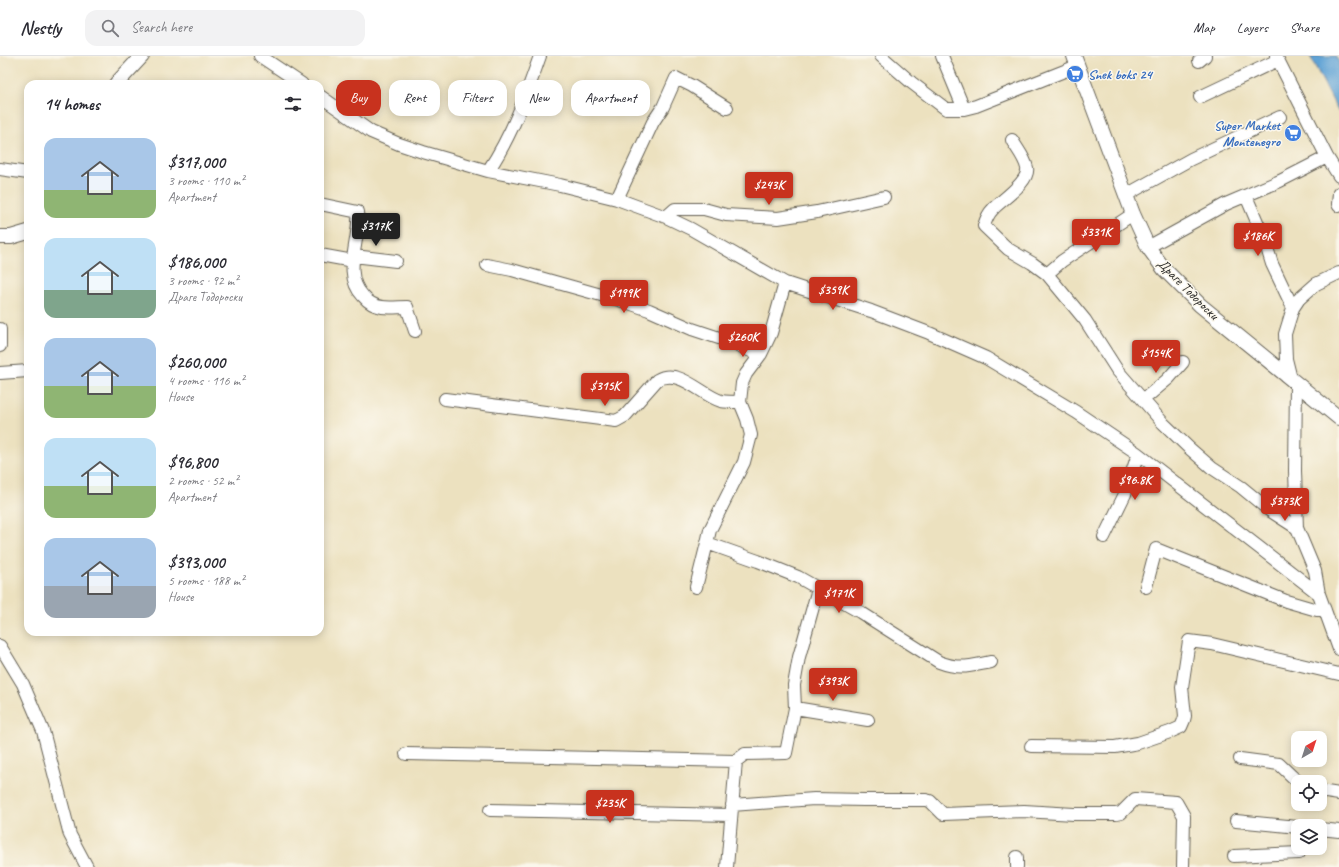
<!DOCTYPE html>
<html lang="en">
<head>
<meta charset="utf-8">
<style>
  :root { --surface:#fff; --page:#f2f2f3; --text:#2b2b33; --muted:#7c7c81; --line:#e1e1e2; --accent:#c8321e }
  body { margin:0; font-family:Caveat,sans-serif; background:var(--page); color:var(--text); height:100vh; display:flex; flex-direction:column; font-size:15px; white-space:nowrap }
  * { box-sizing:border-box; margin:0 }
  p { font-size:13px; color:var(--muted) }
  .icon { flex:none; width:22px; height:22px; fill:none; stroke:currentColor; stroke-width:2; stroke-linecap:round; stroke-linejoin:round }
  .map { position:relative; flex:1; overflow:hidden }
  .drawer { position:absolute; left:24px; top:24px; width:300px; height:556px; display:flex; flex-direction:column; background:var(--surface); border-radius:12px; box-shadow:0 2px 10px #0003 }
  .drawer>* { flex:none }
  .hud { position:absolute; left:336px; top:24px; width:380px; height:36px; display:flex; gap:8px }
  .needle { width:26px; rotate:39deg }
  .tools { position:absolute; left:1291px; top:675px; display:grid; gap:8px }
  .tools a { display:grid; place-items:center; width:36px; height:36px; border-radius:8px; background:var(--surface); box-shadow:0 2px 10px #0003; font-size:20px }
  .price { position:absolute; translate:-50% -34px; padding:0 9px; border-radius:4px; background:var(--accent); color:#fff; font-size:13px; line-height:26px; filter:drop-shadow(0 1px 2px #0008) }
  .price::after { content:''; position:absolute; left:50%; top:24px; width:12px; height:9px; margin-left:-6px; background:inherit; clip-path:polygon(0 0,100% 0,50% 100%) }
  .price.selected { background:#222; color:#fff }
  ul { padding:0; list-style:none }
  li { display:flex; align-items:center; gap:12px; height:100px; padding:0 20px }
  li span { display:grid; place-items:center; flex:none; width:112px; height:80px; border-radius:12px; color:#555 }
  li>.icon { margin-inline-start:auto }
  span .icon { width:48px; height:48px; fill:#fffc; stroke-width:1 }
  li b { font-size:17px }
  h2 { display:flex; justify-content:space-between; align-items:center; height:48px; padding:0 20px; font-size:17px }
  .tag { padding:0 14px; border-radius:12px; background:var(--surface); box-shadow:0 2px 10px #0003; font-size:14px; line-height:36px }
  .tag.selected { background:var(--accent); color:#fff }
  header { display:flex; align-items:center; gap:24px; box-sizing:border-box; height:56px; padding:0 20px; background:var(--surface); border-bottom:1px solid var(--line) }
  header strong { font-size:19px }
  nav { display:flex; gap:22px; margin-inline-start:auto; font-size:14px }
  .search { width:280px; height:36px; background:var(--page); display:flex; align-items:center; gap:10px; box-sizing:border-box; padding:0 14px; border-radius:12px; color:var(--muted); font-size:15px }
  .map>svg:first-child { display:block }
  .water { fill:#60a3d5; stroke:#3e6078 }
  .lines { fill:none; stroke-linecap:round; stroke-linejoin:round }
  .minor-casing { stroke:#656155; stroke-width:14 }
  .tertiary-casing { stroke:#656155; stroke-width:16 }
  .minor { stroke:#fff; stroke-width:12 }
  .tertiary { stroke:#fff; stroke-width:14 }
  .labels { text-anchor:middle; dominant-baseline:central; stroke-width:3; stroke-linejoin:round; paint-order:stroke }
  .shop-label { font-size:14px; font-weight:bold; fill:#366cbe; stroke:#fbf7ec; text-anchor:start }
  .street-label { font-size:14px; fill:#1c1c1c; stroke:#fbf7ec }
</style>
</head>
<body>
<header>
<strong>Nestly</strong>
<div class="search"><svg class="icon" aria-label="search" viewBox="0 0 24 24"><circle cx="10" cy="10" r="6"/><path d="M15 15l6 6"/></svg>Search here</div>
<nav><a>Map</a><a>Layers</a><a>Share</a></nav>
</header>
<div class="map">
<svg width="1339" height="811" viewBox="0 0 1339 811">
  <rect width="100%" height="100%" fill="#fbf7ec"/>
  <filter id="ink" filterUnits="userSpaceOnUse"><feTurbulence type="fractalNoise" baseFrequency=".025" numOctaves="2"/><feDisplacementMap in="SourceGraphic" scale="8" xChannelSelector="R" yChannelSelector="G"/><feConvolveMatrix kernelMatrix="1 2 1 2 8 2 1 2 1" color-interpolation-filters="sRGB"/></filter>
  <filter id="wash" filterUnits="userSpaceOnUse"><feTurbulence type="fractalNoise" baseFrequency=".012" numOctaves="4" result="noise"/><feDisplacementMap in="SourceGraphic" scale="16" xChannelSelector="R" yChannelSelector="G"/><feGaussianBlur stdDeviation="0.9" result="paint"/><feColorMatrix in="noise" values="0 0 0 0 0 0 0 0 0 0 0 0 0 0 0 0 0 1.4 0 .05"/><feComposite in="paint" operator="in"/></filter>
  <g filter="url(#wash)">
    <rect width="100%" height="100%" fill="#ece1bf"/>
    <!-- water -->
    <path class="water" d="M1310,0H1336L1339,6V57Z"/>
  </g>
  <g filter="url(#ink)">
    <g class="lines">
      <defs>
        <path id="minor" d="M260,0L302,28
          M881,0L912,27L946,53H964
          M942,0L964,53L976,50L1077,10
          M1276,0L1327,101L1339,120
          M1199,5L1205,0
          M320,40L371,76L399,88L423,96L488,115L560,129L617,143L666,161L691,173L785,227L871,255L929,277L986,302L1076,356L1137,397L1319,538
          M1200,41L1278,4
          M1012,84C1017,93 1025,102 1027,112C1030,126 1001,144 993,153C988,158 986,163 984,170L1008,193L1032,207L1047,218L1085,264L1117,314L1163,367L1189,392L1212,412L1241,431L1269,454L1297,472
          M0,113L28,117
          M488,115C512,79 526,40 540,0
          M1339,137L1338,148L1339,150
          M1126,139L1191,103L1280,61
          M1246,140L1264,182L1272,208L1293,252
          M617,143L653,66L663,51L676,22L692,30L727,52
          M320,148L358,156C361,184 341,217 363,240C368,246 374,250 382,251C389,252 399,251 407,251L415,275
          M666,161L675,153H704L726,159L778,162L817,156L884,141
          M1148,191L1226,148L1280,125L1327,101
          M320,199L353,205
          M354,200L396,205
          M487,209L512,214L626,246L649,254L692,273L731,286L753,296L761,298
          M1047,218L1062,205L1133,158
          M785,227L771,277L761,298L746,318L742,327L740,346L747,363L751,379L744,406L710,474L707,487L758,505L798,521L860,556L939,606C960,614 970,610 991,606
          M0,273V290
          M0,317L28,315
          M1291,323L1286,303L1285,278L1293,252L1299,243L1316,228L1339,217
          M1296,327L1295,415L1297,472L1315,515L1319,538L1339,593
          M445,343L616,365L625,360L657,324C679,311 701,339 721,345C727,346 734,346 740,346
          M1143,344L1168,323L1183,306
          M1104,481L1125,438L1138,398
          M696,531L707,487
          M1146,531L1156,493L1286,545L1317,554H1325
          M0,590L23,628L43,675L70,779L87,811
          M795,652L868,664
          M1031,690L1115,691L1138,687L1170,676L1181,671L1184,664L1185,660L1182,631L1189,585L1212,588L1339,618
          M406,698L736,705
          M1240,703L1279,708L1298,726
          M1320,735L1339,738
          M732,749L814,743L864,744H926L930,745L943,758L1024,755L1074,758H1116L1121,757L1135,743L1176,746L1184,760L1183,811
          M490,754L731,759
          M1236,765L1298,771
          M1320,773L1339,775
          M1234,800L1299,797L1300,792
          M1017,801V811
          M727,811L736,705L745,698L786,697L795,652L794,629L799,601L818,533"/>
        <path id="tertiary" d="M1074,0L1133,158L1148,191L1164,213L1200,249L1339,362
          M116,28L142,0
          M0,181H11L28,176"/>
      </defs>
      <!-- minor casing -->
      <use href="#minor" class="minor-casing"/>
      <!-- tertiary casing -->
      <use href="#tertiary" class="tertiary-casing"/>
      <!-- minor -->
      <use href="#minor" class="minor"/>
      <!-- tertiary -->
      <use href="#tertiary" class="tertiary"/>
    </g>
  </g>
  <!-- icons -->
  <defs>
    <symbol id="supermarket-disc" viewBox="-11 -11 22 22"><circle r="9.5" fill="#3f7fe0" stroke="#fbf7ec"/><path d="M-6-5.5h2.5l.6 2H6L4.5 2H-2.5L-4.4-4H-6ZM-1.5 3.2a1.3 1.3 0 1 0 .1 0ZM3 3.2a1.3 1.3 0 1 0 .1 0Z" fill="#fff"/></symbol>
  </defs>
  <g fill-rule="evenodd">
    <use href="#supermarket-disc" x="1065" y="8" width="20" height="20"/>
    <use href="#supermarket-disc" x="1283" y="67" width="20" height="20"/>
  </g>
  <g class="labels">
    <!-- shop labels -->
    <g class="shop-label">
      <text x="1088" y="18">Snek boks 24</text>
      <text x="1280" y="69" text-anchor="end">Super Market<tspan x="1280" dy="16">Montenegro</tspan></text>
    </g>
    <!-- street labels -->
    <g class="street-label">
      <text transform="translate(1188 233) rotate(45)">Драге Тодороски</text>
    </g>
  </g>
</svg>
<div class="tools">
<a><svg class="needle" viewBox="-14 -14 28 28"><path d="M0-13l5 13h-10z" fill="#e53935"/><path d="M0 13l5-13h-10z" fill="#7c7c81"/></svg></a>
<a><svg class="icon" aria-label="locate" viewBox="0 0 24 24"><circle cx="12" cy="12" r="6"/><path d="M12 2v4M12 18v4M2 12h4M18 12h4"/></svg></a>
<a><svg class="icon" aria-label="layers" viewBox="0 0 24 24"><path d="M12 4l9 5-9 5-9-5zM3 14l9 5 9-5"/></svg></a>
</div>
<b class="price" style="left:769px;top:150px">$243K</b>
<b class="price selected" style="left:376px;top:191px">$317K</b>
<b class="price" style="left:1096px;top:197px">$331K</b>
<b class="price" style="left:1258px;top:201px">$186K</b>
<b class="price" style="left:833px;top:255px">$359K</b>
<b class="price" style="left:624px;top:258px">$199K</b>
<b class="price" style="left:743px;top:302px">$260K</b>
<b class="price" style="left:1156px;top:318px">$154K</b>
<b class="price" style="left:605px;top:351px">$315K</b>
<b class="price" style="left:1135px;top:445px">$96.8K</b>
<b class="price" style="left:1285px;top:466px">$373K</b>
<b class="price" style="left:839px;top:558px">$171K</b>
<b class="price" style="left:833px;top:646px">$393K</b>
<b class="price" style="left:610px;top:768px">$235K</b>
<div class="hud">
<a class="tag selected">Buy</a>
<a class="tag">Rent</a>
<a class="tag">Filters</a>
<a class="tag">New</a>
<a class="tag">Apartment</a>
</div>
<section class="drawer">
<h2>14 homes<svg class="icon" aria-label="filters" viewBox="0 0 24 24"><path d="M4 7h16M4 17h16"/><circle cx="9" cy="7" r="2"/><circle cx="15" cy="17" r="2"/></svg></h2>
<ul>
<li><span style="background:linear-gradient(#a9c7e8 65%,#8fb573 0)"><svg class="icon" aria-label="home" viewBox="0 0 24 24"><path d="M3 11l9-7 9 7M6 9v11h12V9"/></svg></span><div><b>$317,000</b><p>3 rooms · 110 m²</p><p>Apartment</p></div></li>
<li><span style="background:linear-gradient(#bfe0f5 65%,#7fa58c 0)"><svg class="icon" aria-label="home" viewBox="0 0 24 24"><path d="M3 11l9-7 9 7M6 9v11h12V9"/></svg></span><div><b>$186,000</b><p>3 rooms · 92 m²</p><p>Драге Тодороски</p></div></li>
<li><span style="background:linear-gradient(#a9c7e8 60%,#8fb573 0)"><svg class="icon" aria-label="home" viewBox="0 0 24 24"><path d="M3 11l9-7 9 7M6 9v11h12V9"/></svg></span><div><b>$260,000</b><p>4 rooms · 116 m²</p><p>House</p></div></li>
<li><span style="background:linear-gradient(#bfe0f5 60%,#8fb573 0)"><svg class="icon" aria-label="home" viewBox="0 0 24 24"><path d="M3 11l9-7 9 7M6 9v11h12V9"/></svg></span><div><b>$96,800</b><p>2 rooms · 52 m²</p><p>Apartment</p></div></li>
<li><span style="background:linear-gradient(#a9c7e8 60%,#9aa5b1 0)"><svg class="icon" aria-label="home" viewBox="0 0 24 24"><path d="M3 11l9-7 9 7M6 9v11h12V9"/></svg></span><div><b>$393,000</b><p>5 rooms · 188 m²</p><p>House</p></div></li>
</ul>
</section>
</div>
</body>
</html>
